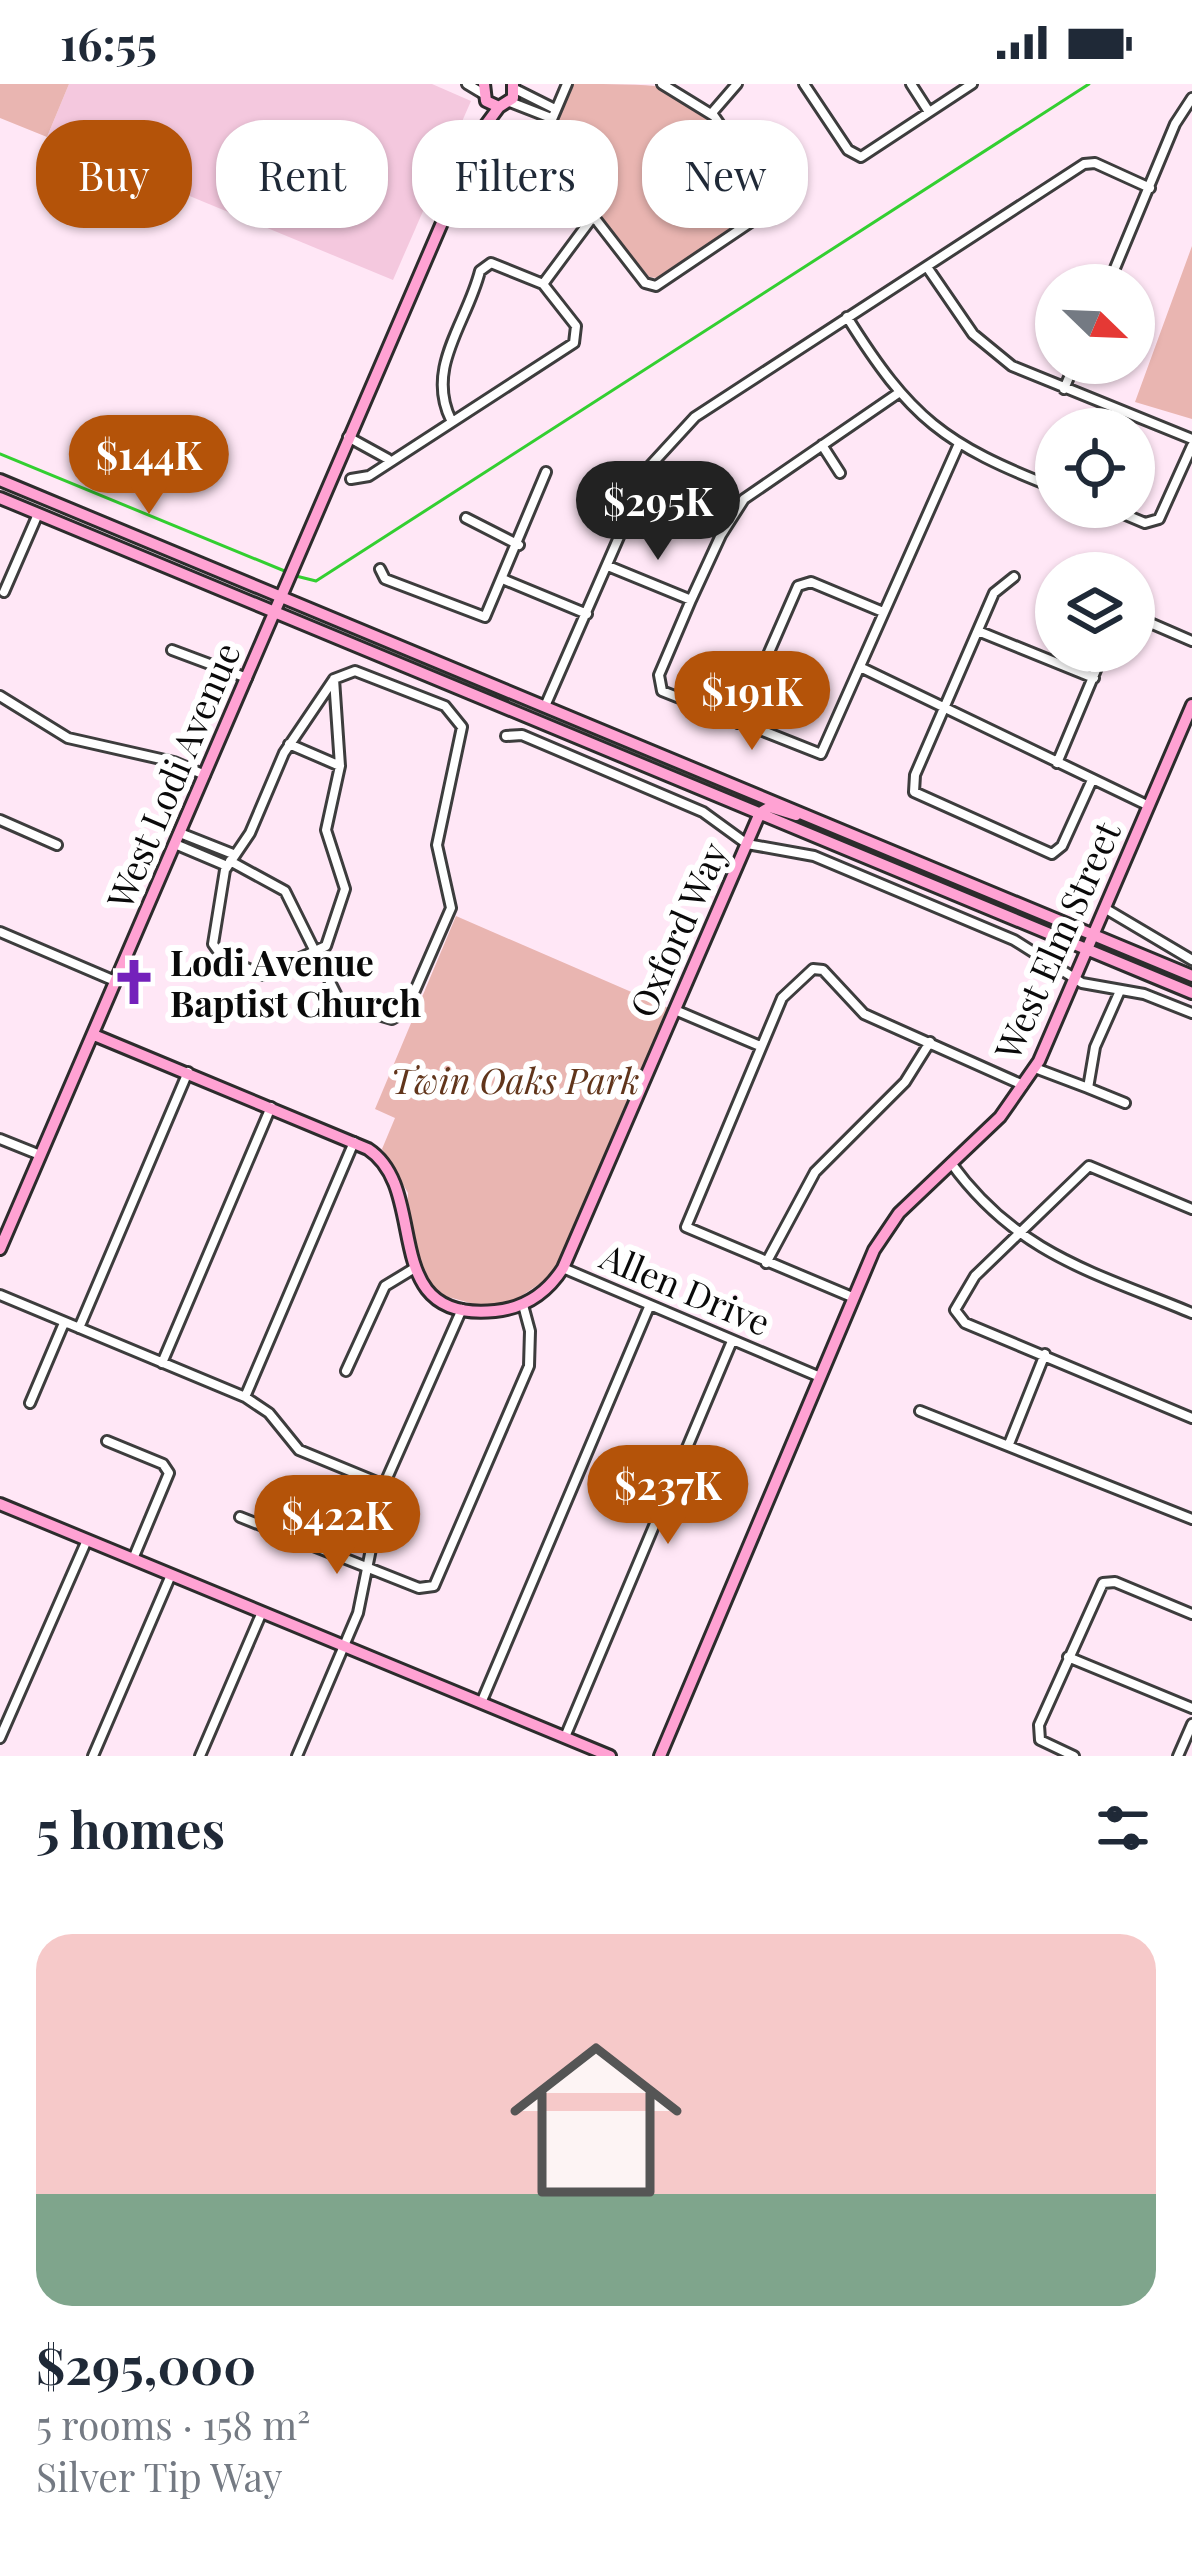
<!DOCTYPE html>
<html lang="en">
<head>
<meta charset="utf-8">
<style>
  :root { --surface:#fff; --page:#f6f6f7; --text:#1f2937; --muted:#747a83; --accent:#b45309 }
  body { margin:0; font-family:"Playfair Display",serif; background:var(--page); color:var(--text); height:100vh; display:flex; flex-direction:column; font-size:45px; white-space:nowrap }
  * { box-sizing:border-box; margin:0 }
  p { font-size:39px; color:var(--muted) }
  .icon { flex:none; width:66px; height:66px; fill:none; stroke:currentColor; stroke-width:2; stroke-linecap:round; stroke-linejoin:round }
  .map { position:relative; height:1672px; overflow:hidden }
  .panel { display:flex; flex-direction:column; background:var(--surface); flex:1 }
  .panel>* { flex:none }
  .hud { position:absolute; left:36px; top:36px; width:1122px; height:108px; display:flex; gap:24px }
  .needle { width:78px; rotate:113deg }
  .fabs { position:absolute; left:1035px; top:180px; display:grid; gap:24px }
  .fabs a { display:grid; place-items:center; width:120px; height:120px; border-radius:50%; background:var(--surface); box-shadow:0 3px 9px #0004; font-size:60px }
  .price { position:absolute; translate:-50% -102px; padding:0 27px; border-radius:42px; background:var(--accent); color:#fff; font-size:39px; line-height:78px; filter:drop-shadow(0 3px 6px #0008) }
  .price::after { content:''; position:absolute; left:50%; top:72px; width:36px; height:27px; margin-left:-18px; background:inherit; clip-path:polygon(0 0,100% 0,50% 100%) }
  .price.selected { background:#222; color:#fff }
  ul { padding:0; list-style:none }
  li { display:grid; align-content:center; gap:24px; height:636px; padding:0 36px }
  li span { display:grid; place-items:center; height:372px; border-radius:36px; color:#555 }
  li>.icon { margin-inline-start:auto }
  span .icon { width:216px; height:216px; fill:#fffc; stroke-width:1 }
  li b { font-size:51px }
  h2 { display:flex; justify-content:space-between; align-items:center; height:144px; padding:0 36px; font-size:51px }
  .pill { padding:0 42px; border-radius:48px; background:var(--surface); box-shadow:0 3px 9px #0004; font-size:42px; line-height:108px }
  .pill.selected { background:var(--accent); color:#fff }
  .status { display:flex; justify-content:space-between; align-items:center; height:84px; padding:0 60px; background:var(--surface); direction:ltr }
  .status svg { height:33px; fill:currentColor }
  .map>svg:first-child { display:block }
  .farmland { fill:#f4c8de }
  .green { fill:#e9b5b1 }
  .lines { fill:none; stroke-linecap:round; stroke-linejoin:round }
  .stream { stroke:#33cf31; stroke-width:3 }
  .street-casing { stroke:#3d3d3d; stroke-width:14 }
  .secondary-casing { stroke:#2c2c2c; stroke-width:16 }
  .street { stroke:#fff; stroke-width:8 }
  .secondary { stroke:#ffa2d3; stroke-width:10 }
  .labels { text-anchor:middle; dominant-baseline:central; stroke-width:12; stroke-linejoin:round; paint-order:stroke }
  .street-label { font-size:36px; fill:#0a0a0a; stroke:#fff }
  .poi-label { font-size:36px; font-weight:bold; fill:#0a0a0a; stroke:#fff; text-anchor:start }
  .park-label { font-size:36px; font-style:italic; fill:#61351b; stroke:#fff }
</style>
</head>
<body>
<div class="status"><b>16:55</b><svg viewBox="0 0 49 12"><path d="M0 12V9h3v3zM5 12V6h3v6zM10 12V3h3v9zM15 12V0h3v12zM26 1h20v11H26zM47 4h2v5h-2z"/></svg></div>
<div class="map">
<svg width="1192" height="1672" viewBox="0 0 1192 1672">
  <rect width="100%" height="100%" fill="#ffe7f6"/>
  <!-- farmland -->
  <path class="farmland" d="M69,0H432L471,17L393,196L47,53Z"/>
  <!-- green -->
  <path class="green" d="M0,0H69L47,53L0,34Z
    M572,0C596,0 632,0 655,2C698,17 757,78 768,121L657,194L649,193L601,133L533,93Z
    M1192,162V335L1135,318Z
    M456,832L673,926L563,1184L499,1227L434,1209L406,1166L408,1109L382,1065L395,1034L375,1025Z"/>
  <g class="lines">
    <!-- stream -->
    <path class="stream" d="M0,370L287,488
      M296,492L316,497L1089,0"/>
    <defs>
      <path id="street" d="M467,0L482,9
        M567,0L525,99L597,137L645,199L656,202L776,121L714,32L662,0
        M804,0L848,66L861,73L972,0
        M911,0L929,28
        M515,5L555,25
        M510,18L551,34
        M711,30L737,0
        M927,183L973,250L1012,282L1192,355
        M543,200L592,134
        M1108,201L1175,40L1192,14
        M847,233C910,334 944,361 1056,404
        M1064,305L1075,279
        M897,310L744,415L721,451L691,516L659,591L662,607L821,670L958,362
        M348,353L388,375
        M822,361L840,389
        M351,395L369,392L574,259L576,242L543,200L491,179L480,187C467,239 425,283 451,336
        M1107,423L1145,439L1159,435L1192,362
        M466,434L519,461
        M608,482L691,516
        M380,485L385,495L485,533L546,388
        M1014,493L994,509L915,691L914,708L1052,770L1062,762L1092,696
        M505,496L587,530
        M4,508L38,430
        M1134,532L1192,557
        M978,547L1094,594
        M172,566L247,594
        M860,583L1149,722
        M0,612L68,654L174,678L205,691
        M546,620L650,382L695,333L1084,80L1095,79L1150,104
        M738,639L798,502L811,498L883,528
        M506,652L522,651L703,728L747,760L814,772L1014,856L1082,899L1144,910L1192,929
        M289,660L340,682
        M1057,679L1104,567
        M0,736L57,761
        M180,749L233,770
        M175,760L227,782
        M230,777L285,807L341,920L392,935L406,927L451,824L437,761L462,643L445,622L355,587L334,595L284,669L250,749L225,786L213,860L223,874L263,891L326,862L345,805L326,746L340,682L334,595
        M1106,825L1192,876
        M0,848L115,897
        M1119,909L1095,963L1088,1004L1125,1019
        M675,926L760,962
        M1035,984L1088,1004
        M0,1055L40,1071
        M951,1079C1017,1170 1093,1188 1192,1229
        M1192,1125L1089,1082L975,1192L955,1226L965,1239L1192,1334
        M766,1179L815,1088L905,998L930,958
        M563,1184L820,1293
        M0,1211L245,1313L269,1329L299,1366L384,1401
        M852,1213L686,1143L782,914L813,885L823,886L864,930L1023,1001
        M79,1244L188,988
        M162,1279L271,1023
        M346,1287L385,1202L413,1185
        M245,1313L354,1058
        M30,1319L64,1239
        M920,1327L1192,1435
        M107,1357L163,1380L169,1389L133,1475
        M1009,1360L1045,1270
        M240,1433L419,1504L434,1502L529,1282L530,1247L523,1221
        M1068,1573L1192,1624
        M481,1619L649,1223
        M565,1653L732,1257
        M0,1654L87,1456
        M93,1672L171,1491
        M200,1672L262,1528
        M297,1672L358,1529L384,1401L462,1225
        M1074,1672L1040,1656L1039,1641L1103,1499L1115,1498L1192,1530
        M1178,1672L1192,1640"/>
      <path id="secondary" d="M484,0L486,17L499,23L513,14V0
        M0,396L1192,892
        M0,414L1192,909
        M94,951L368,1065C432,1107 375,1239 495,1227C525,1224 547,1209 563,1184L760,729L770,723L796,731
        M0,1165L482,46L499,23
        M0,1420L610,1672
        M660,1672L874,1166L899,1129L1000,1033L1039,977L1192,621"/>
    </defs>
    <!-- street casing -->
    <use href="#street" class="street-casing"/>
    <!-- secondary casing -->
    <use href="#secondary" class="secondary-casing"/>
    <!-- street -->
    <use href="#street" class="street"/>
    <!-- secondary -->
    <use href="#secondary" class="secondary"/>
  </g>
  <!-- icons -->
  <defs>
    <symbol id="church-bare" viewBox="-9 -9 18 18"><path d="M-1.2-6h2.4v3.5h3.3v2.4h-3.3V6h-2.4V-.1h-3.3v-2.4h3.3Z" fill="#7421bb" stroke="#fff" stroke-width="2.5" paint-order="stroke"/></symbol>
  </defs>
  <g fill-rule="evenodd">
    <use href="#church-bare" x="101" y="865" width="66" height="66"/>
  </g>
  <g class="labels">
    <!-- street labels -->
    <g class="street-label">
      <text transform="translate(172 691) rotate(-67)">West Lodi Avenue</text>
      <text transform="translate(677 845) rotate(-66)">Oxford Way</text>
      <text transform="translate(1056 856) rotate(-66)">West Elm Street</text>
      <text transform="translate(686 1204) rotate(23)">Allen Drive</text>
    </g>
    <!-- poi labels -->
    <g class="poi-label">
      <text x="170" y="877">Lodi Avenue<tspan x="170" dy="41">Baptist Church</tspan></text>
    </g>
    <!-- park labels -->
    <g class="park-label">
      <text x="515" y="995">Twin Oaks Park</text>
    </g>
  </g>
</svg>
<div class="fabs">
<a><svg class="needle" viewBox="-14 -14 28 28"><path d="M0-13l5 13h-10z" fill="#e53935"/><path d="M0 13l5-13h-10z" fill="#747a83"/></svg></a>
<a><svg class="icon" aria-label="locate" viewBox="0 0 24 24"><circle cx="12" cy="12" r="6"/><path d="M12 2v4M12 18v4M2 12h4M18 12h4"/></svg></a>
<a><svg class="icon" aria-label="layers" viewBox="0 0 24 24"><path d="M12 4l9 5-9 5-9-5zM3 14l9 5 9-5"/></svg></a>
</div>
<b class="price" style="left:149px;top:433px">$144K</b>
<b class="price selected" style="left:658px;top:479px">$295K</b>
<b class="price" style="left:752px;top:669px">$191K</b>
<b class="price" style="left:668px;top:1463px">$237K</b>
<b class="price" style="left:337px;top:1493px">$422K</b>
<div class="hud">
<a class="pill selected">Buy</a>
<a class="pill">Rent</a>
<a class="pill">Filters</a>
<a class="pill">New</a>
</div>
</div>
<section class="panel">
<h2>5 homes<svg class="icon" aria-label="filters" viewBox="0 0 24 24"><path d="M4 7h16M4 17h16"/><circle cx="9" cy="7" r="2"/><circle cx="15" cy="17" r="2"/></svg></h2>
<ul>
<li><span style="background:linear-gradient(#f6c9c9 70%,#7fa58c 0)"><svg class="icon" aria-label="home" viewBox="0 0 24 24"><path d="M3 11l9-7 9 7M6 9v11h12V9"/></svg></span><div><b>$295,000</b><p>5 rooms · 158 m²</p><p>Silver Tip Way</p></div></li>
</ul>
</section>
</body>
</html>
